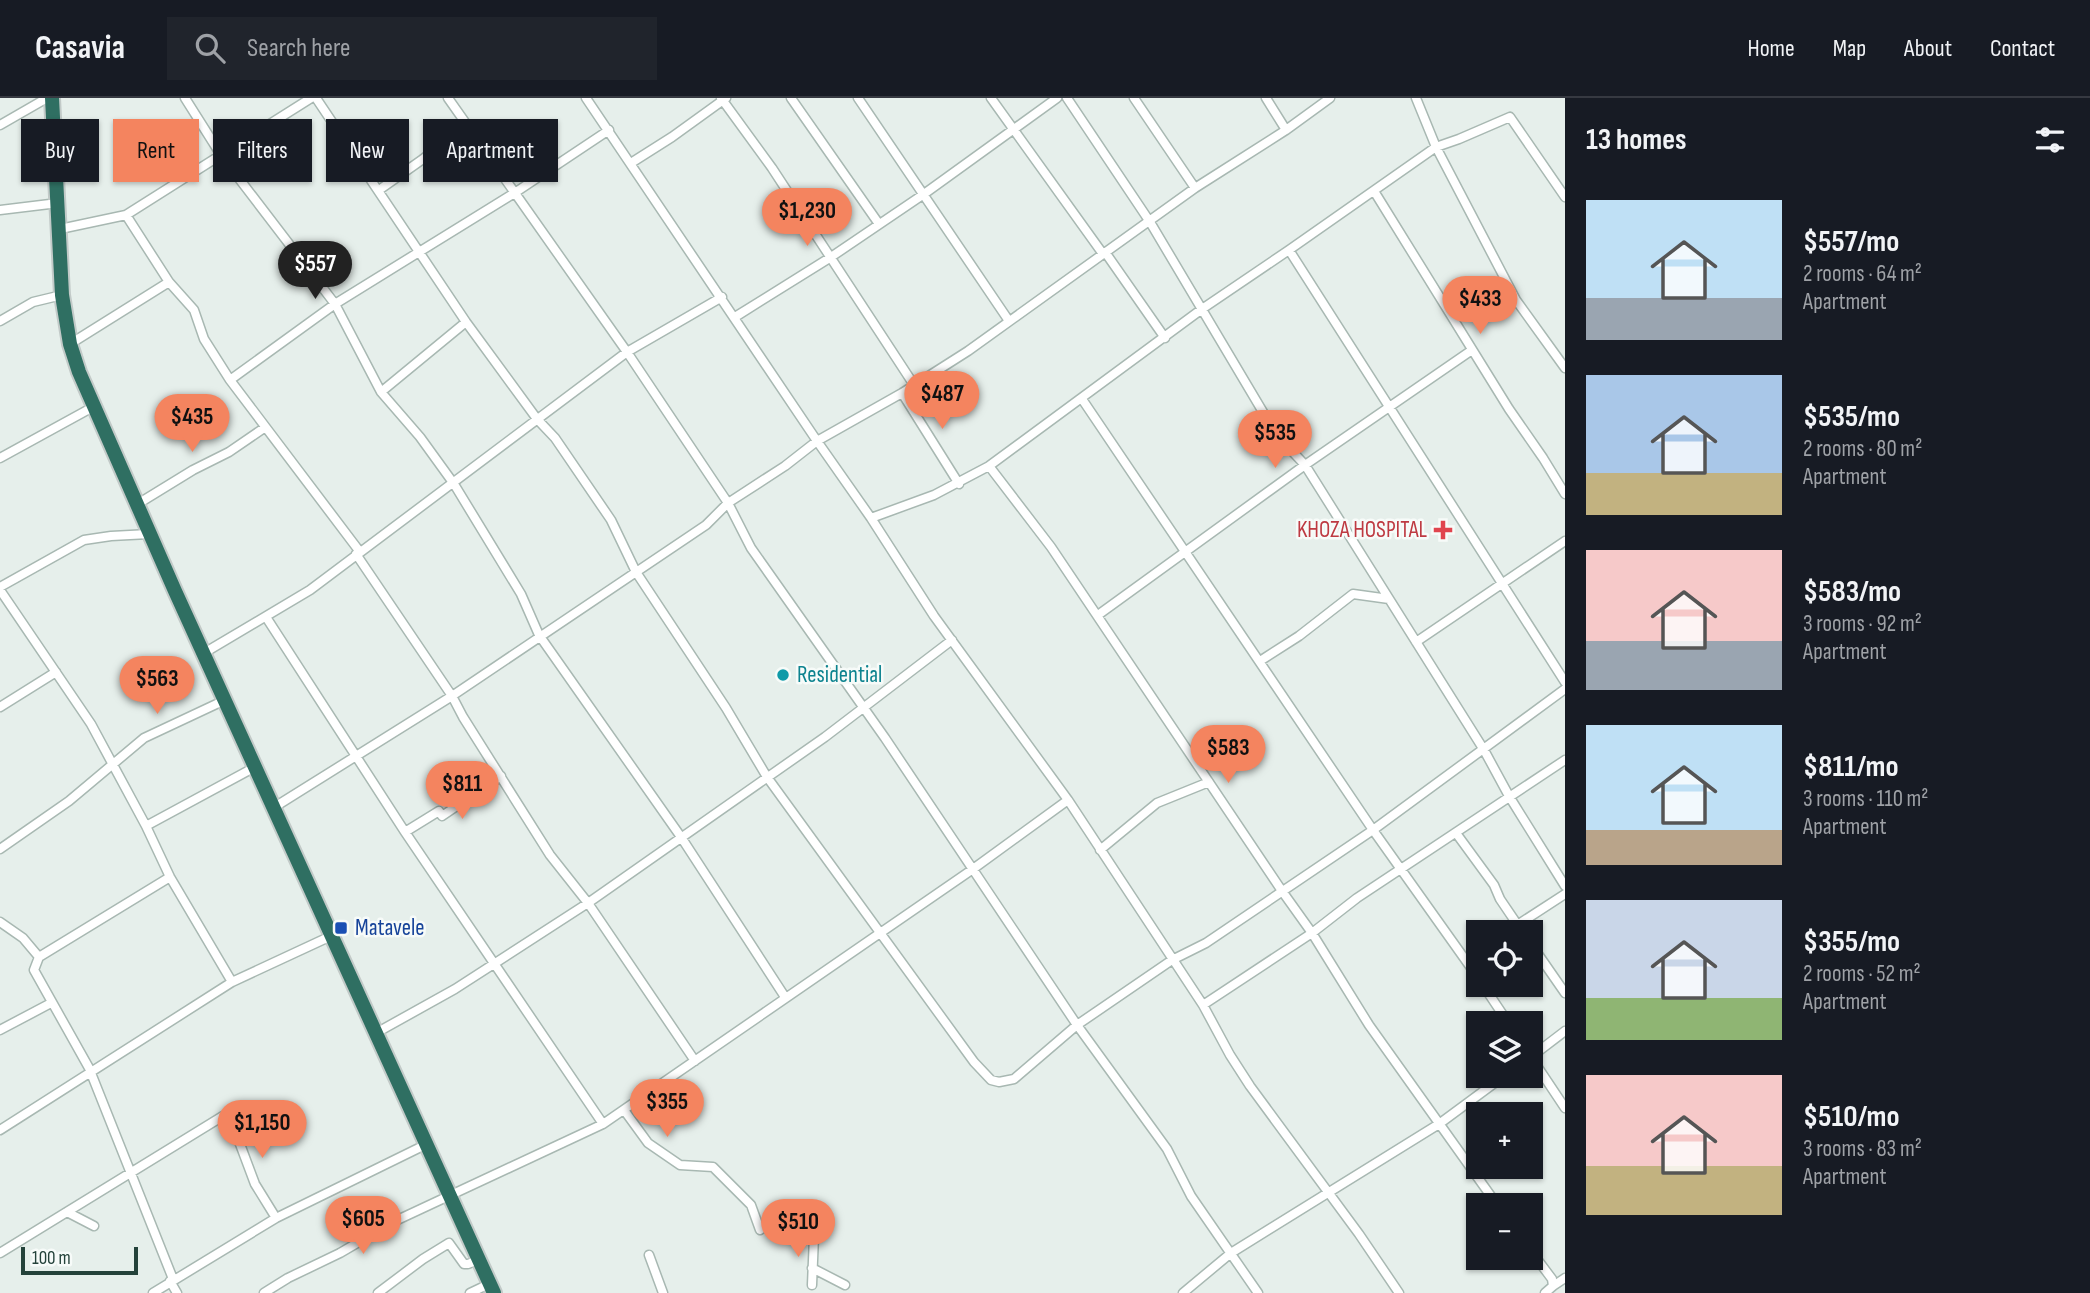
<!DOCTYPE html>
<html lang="en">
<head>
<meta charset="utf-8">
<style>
  :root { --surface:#171b24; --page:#20242c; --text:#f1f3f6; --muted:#9ea1a6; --line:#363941; --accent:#f4845f }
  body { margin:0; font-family:"Sofia Sans Condensed",sans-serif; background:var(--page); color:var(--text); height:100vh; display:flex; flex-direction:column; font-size:26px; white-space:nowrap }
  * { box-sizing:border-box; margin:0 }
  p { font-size:23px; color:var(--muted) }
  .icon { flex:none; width:38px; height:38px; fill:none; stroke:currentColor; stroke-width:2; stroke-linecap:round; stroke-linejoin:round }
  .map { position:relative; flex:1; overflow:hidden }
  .sheet { display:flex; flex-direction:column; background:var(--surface); width:525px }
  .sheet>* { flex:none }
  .guide { position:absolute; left:21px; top:21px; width:665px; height:63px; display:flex; gap:14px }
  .tools { position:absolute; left:1466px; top:822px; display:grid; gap:14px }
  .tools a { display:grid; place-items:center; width:77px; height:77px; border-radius:0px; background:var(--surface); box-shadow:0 2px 5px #0004; font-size:35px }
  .scale { position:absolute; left:21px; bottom:18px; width:117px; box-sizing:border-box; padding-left:7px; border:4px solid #24423a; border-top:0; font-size:19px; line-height:24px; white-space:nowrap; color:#24423a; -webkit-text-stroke:5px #f7fbf9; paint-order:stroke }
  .price { position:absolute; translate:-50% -60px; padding:0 16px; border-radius:24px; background:var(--accent); color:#111; font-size:23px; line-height:46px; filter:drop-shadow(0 2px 4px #0008) }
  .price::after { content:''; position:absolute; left:50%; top:42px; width:21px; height:16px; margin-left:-10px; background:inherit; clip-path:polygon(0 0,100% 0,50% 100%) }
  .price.selected { background:#222; color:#fff }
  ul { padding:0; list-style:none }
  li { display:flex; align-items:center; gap:21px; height:175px; padding:0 21px }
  li span { display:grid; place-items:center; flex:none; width:196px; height:140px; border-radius:0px; color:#555 }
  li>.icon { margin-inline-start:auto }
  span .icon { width:84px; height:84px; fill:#fffc; stroke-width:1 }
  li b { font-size:30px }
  h2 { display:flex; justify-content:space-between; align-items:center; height:84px; padding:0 21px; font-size:30px }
  .tag { padding:0 24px; border-radius:0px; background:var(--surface); box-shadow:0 2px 5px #0004; font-size:24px; line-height:63px }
  .tag.selected { background:var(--accent); color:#111 }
  header { display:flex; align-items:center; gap:42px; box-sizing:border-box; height:98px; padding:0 35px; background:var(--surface); border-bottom:2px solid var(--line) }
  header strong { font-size:33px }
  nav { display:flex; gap:38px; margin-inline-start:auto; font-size:24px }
  .search { width:490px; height:63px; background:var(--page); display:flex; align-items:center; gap:18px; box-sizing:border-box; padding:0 24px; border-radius:0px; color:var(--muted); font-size:26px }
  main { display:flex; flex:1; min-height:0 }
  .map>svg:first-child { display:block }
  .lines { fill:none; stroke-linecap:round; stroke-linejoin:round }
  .street-casing { stroke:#a8b8b2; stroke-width:11 }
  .highway-casing { stroke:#c2cac8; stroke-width:18 }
  .street { stroke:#fff; stroke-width:8 }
  .highway { stroke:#2f6f62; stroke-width:14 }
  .health-dot { fill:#e0444e; stroke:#f7fbf9; stroke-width:2.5 }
  .culture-dot { fill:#0f9aa8; stroke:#f7fbf9; stroke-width:2.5 }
  .transit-dot { fill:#1a4fb4; stroke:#f7fbf9; stroke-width:2.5 }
  .labels { text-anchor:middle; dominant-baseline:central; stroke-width:5; stroke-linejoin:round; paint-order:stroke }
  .health-label { font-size:23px; fill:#be3a42; stroke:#f7fbf9; text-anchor:end }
  .culture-label { font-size:23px; fill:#0d838f; stroke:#f7fbf9; text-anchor:start }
  .transit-label { font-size:23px; fill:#164399; stroke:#f7fbf9; text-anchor:start }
</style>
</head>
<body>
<header>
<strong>Casavia</strong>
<div class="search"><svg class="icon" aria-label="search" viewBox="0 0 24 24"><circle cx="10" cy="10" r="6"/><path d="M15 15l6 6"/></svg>Search here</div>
<nav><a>Home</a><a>Map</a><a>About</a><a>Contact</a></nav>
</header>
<main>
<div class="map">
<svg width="1565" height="1195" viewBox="0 0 1565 1195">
  <rect width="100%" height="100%" fill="#e6efeb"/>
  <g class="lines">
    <defs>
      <path id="street" d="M185,0L221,57L335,206L381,294L420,339L454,386L521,496L539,537L681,739L785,899
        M316,0L466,224L537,321L555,340L611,422L636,474L726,610L767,679L974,964L991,982L999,984L1014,981L1077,927L1172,862L1206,845L1373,732L1565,591
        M448,0L627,254L728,405L751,450L885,640L1077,927L1167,1051L1191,1098L1258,1195
        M586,0L817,343L871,420L934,518L1068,702L1203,907L1230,957L1250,988L1359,1136L1399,1195
        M721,0L772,70L914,287
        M791,0L879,126
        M858,0L1009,223
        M991,0L1103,156
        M1067,0L1150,124L1276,336L1305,367L1484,652L1509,698L1565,788
        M1134,0L1195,90
        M1266,0L1286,32
        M1416,0L1436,49L1516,202L1565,270
        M0,27L47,0
        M631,65L672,39L726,0
        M379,92L423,61L466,26
        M1374,93L1509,311L1543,360L1565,396
        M0,112L58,105
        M126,117L169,184L194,212L204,241L230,282L360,454
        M60,131L126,117L311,0
        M1289,152L1565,584
        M1105,154L1165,240
        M735,219L831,159L924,96L1057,0
        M0,223L33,204L62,197
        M70,246L169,184
        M230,282L335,206L516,94L609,32
        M381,294L466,224
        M902,295L959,386
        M1082,301L1373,732L1479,881
        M0,360L93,309
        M989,368L1051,449L1282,793L1312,835L1369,927L1498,1108
        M136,407L193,372L229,354L264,330
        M871,420L934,397L989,368L1202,211L1289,152L1436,49L1459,41L1510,19L1565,99
        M356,456L452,598L463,619L550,757L588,805L695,963
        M0,489L84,442L111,438L149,436
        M0,492L91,626L146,728L170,779L232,884
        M1098,517L1305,367L1472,252
        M266,519L405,734L603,1026
        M1416,544L1565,443
        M204,555L310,492L627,254L722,199
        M1260,563L1299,538L1353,496L1389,501
        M0,609L56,574
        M273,710L452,598L706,427L728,405L785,368L817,343L902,295L968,253L1195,90L1286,32L1330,0
        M146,728L255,669
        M405,734L439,713L442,718L501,678
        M1456,735L1494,787L1500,801L1523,835
        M0,751L69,703L144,640L225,602
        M1100,752L1157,705L1209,684
        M0,824L23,840L39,859L34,872L89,970L173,1181
        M1505,835L1565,796
        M1531,846L1565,895
        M39,859L170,779
        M1467,863L1479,855
        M1483,887L1509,926
        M1203,907L1312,835L1357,800L1565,662
        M0,932L51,905
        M376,935L455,891L588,805L825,639L952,542
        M1531,959L1565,1010
        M1531,959L1565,933
        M624,1012L648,1045L680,1067L713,1069L751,1107L760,1132L770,1125L814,1138L812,1187
        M0,1032L232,884L331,838
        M67,1114L94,1128
        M1531,1153L1552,1181L1553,1188L1545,1195
        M0,1155L223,1018H228L231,1022L255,1086L276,1120
        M649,1157L663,1195
        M812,1170L845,1187
        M170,1183L177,1195
        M1553,1188L1565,1180
        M153,1195L276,1120L427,1046
        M264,1195L288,1180L340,1155L393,1124L603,1026L973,771L1068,702
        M378,1195L423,1161L449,1145L464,1166H468L478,1162
        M470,1195L489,1186
        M1183,1195L1231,1155L1439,1026L1504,978"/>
      <path id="highway" d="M52,0L62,197L70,246L79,274L175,493L494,1195"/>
    </defs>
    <!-- street casing -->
    <use href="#street" class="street-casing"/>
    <!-- highway casing -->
    <use href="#highway" class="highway-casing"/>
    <!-- street -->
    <use href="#street" class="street"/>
    <!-- highway -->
    <use href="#highway" class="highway"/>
  </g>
  <!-- markers -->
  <path class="health-dot" d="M1439.5 421.5h7v7h7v7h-7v7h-7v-7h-7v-7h7z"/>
  <circle class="culture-dot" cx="783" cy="577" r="7"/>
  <rect class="transit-dot" x="334" y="823" width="14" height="14" rx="3.5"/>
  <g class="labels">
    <!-- health labels -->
    <g class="health-label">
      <text x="1427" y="432">KHOZA HOSPITAL</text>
    </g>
    <!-- culture labels -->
    <g class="culture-label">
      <text x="797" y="577">Residential</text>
    </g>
    <!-- transit labels -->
    <g class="transit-label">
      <text x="355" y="830">Matavele</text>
    </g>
  </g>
</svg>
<div class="tools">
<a><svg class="icon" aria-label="locate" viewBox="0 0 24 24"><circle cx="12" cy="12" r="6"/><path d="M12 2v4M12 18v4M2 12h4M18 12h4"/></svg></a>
<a><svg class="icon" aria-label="layers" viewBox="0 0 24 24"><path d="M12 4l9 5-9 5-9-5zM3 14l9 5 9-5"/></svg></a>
<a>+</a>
<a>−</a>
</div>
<div class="scale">100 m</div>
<b class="price" style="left:807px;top:150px">$1,230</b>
<b class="price selected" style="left:315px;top:203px">$557</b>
<b class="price" style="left:1480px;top:238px">$433</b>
<b class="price" style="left:942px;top:333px">$487</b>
<b class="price" style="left:192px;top:356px">$435</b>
<b class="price" style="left:1275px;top:372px">$535</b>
<b class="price" style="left:157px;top:618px">$563</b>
<b class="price" style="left:1228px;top:687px">$583</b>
<b class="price" style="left:462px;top:723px">$811</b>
<b class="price" style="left:667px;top:1041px">$355</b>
<b class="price" style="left:262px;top:1062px">$1,150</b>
<b class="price" style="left:363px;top:1158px">$605</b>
<b class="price" style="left:798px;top:1161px">$510</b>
<div class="guide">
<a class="tag">Buy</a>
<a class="tag selected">Rent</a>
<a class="tag">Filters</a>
<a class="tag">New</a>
<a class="tag">Apartment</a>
</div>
</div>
<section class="sheet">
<h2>13 homes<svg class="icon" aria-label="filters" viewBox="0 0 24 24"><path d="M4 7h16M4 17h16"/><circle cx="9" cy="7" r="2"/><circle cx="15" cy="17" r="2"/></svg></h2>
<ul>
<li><span style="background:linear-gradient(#bfe0f5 70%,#9aa5b1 0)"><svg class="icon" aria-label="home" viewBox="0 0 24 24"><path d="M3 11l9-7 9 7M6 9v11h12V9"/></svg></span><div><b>$557/mo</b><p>2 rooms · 64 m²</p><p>Apartment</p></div></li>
<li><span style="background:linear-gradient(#a9c7e8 70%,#c2b280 0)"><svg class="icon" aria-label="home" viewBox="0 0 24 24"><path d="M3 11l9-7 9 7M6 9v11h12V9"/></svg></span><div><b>$535/mo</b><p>2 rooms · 80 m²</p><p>Apartment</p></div></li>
<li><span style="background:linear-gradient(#f6c9c9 65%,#9aa5b1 0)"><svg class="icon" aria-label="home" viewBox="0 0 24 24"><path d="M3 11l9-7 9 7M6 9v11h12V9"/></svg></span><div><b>$583/mo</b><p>3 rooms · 92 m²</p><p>Apartment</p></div></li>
<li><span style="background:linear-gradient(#bfe0f5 75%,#b9a48a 0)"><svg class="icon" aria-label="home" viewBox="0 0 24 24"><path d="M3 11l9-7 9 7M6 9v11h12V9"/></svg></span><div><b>$811/mo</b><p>3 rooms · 110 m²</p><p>Apartment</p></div></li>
<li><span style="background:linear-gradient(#c9d6e8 70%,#8fb573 0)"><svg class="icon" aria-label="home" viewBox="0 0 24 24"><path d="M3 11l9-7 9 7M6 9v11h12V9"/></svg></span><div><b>$355/mo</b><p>2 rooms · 52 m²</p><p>Apartment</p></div></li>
<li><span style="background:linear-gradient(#f6c9c9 65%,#c2b280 0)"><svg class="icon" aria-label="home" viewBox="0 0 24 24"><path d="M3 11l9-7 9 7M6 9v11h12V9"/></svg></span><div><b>$510/mo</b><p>3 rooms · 83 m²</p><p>Apartment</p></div></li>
</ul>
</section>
</main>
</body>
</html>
